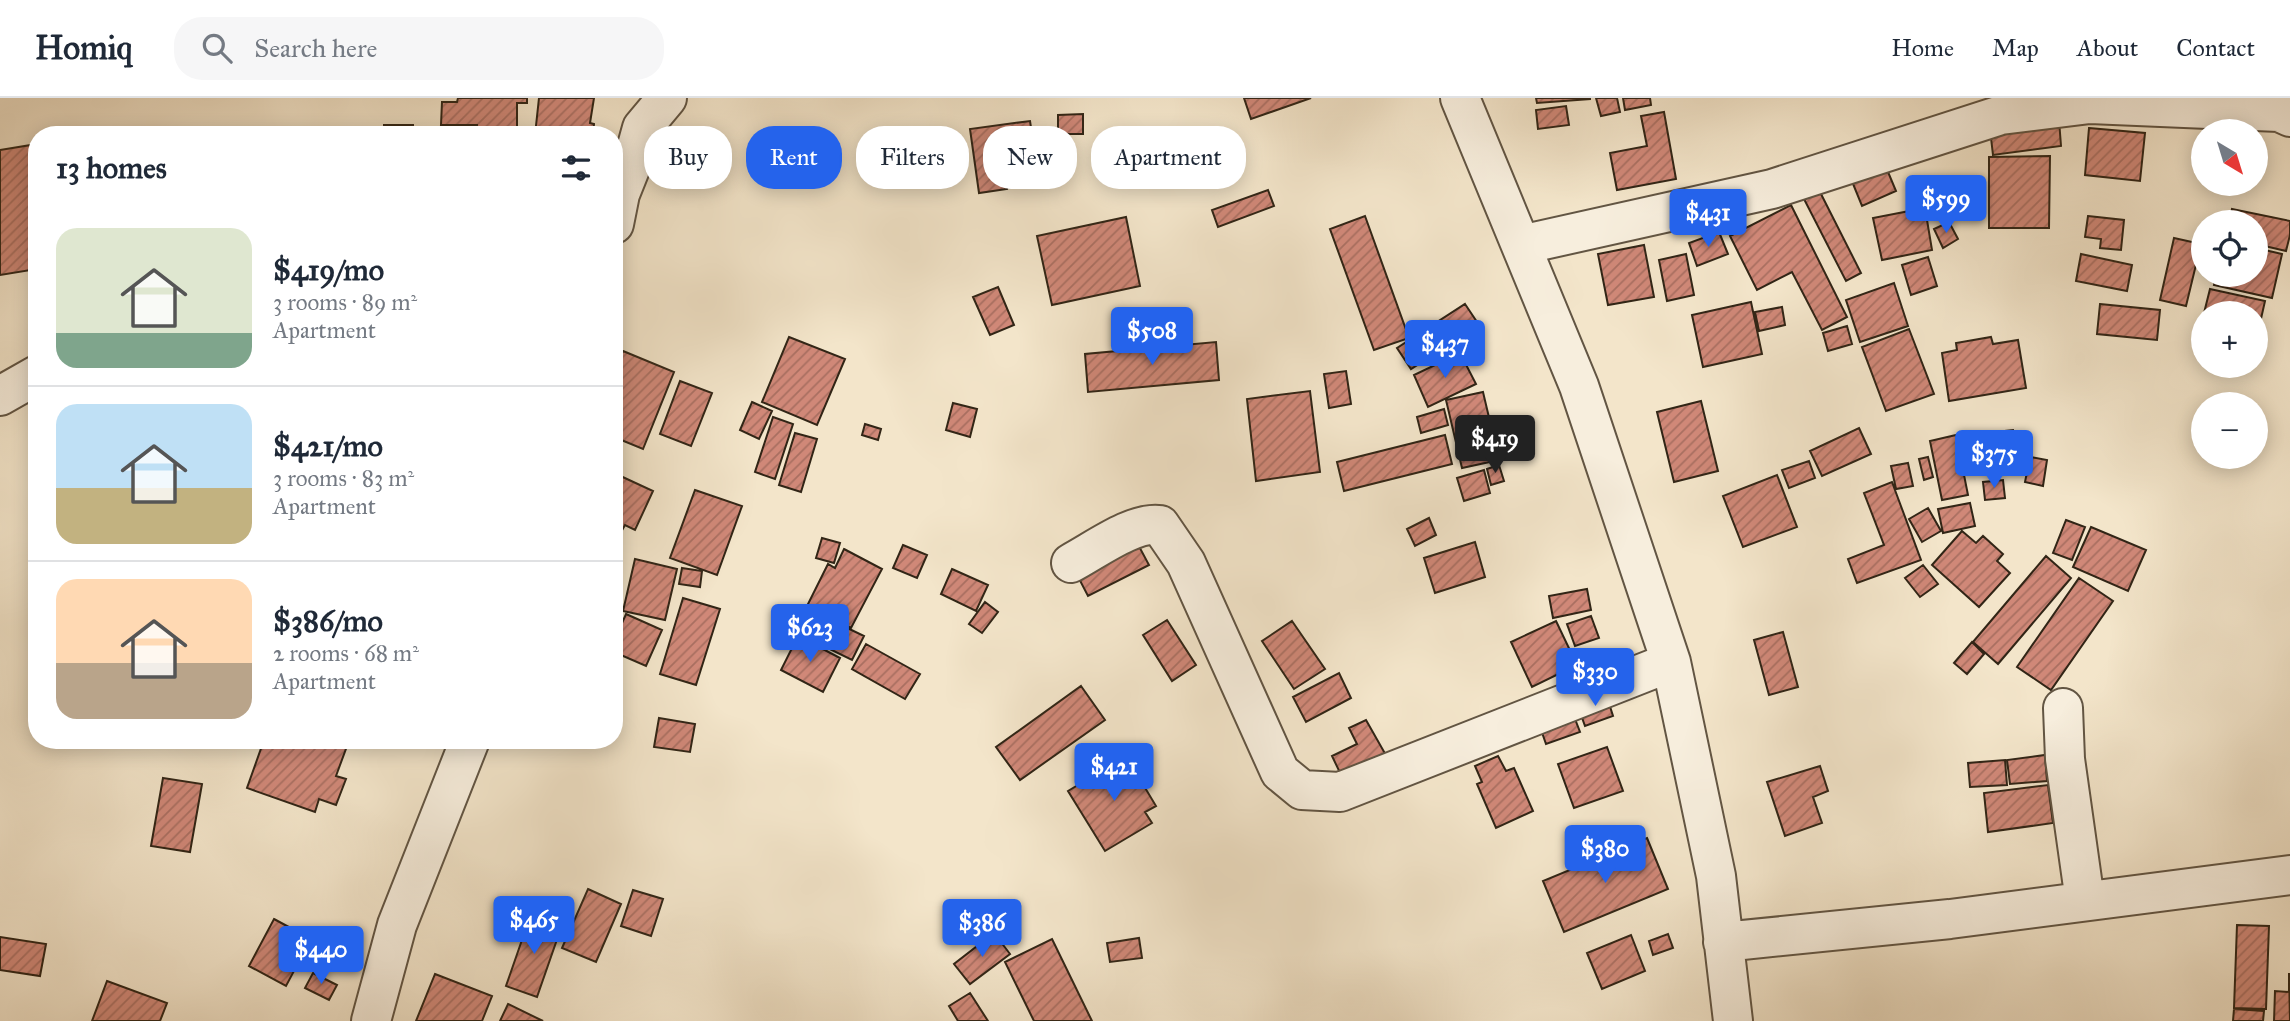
<!DOCTYPE html>
<html lang="en">
<head>
<meta charset="utf-8">
<style>
  :root { --surface:#fff; --page:#f6f6f7; --text:#1f2937; --muted:#747a83; --line:#e0e1e3; --accent:#2563eb }
  body { margin:0; font-family:"IM FELL Great Primer",serif; background:var(--page); color:var(--text); height:100vh; display:flex; flex-direction:column; font-size:26px; white-space:nowrap }
  * { box-sizing:border-box; margin:0 }
  p { font-size:23px; color:var(--muted) }
  .icon { flex:none; width:38px; height:38px; fill:none; stroke:currentColor; stroke-width:2; stroke-linecap:round; stroke-linejoin:round }
  .map { position:relative; flex:1; overflow:hidden }
  .sheet { position:absolute; left:28px; top:28px; width:595px; height:623px; display:flex; flex-direction:column; background:var(--surface); border-radius:28px; box-shadow:0 4px 18px #0003 }
  .sheet>* { flex:none }
  .guide { position:absolute; left:644px; top:28px; width:665px; height:63px; display:flex; gap:14px }
  .needle { width:46px; rotate:142deg }
  .buttons { position:absolute; left:2191px; top:21px; display:grid; gap:14px }
  .buttons a { display:grid; place-items:center; width:77px; height:77px; border-radius:50%; background:var(--surface); box-shadow:0 4px 18px #0003; font-size:35px }
  .price { position:absolute; translate:-50% -60px; padding:0 16px; border-radius:7px; background:var(--accent); color:#fff; font-size:23px; line-height:46px; filter:drop-shadow(0 2px 4px #0008) }
  .price::after { content:''; position:absolute; left:50%; top:42px; width:21px; height:16px; margin-left:-10px; background:inherit; clip-path:polygon(0 0,100% 0,50% 100%) }
  .price.current { background:#222; color:#fff }
  ul { padding:0; list-style:none }
  li { display:flex; align-items:center; gap:21px; height:175px; padding:0 28px }
  li+li { border-top:2px solid var(--line) }
  li span { display:grid; place-items:center; flex:none; width:196px; height:140px; border-radius:21px; color:#555 }
  li>.icon { margin-inline-start:auto }
  span .icon { width:84px; height:84px; fill:#fffc; stroke-width:1 }
  li b { font-size:30px }
  h2 { display:flex; justify-content:space-between; align-items:center; height:84px; padding:0 28px; font-size:30px }
  .tag { padding:0 24px; border-radius:28px; background:var(--surface); box-shadow:0 4px 18px #0003; font-size:24px; line-height:63px }
  .tag.current { background:var(--accent); color:#fff }
  header { display:flex; align-items:center; gap:42px; box-sizing:border-box; height:98px; padding:0 35px; background:var(--surface); border-bottom:2px solid var(--line) }
  header strong { font-size:33px }
  nav { display:flex; gap:38px; margin-inline-start:auto; font-size:24px }
  .search { width:490px; height:63px; background:var(--page); display:flex; align-items:center; gap:18px; box-sizing:border-box; padding:0 24px; border-radius:28px; color:var(--muted); font-size:26px }
  .map>svg:first-child { display:block }
  .building { fill:url(#building-hatch); stroke:#312516; stroke-width:2 }
  .lines { fill:none; stroke-linecap:round; stroke-linejoin:round }
  .minor-casing { stroke:#625543; stroke-width:42 }
  .minor { stroke:#f7eedd; stroke-width:38 }
</style>
</head>
<body>
<header>
<strong>Homiq</strong>
<div class="search"><svg class="icon" aria-label="search" viewBox="0 0 24 24"><circle cx="10" cy="10" r="6"/><path d="M15 15l6 6"/></svg>Search here</div>
<nav><a>Home</a><a>Map</a><a>About</a><a>Contact</a></nav>
</header>
<div class="map">
<svg width="2290" height="923" viewBox="0 0 2290 923">
  <defs>
    <pattern id="building-hatch" width="6" height="6" patternUnits="userSpaceOnUse" patternTransform="scale(1.75)"><rect width="6" height="6" fill="#d08878"/><path d="M-1 1l2-2M0 6l6-6M5 7l2-2" fill="none" stroke="#a96f61"/></pattern>
  </defs>
  <rect width="100%" height="100%" fill="#f3e5ca"/>
  <filter id="stains"><feTurbulence type="fractalNoise" baseFrequency=".00286" numOctaves="4"/><feColorMatrix values="0 0 0 0 .2 0 0 0 0 .09 0 0 0 0 .02 0 0 0 .5 -.17"/></filter>
  <radialGradient id="worn" r=".72"><stop offset=".6" stop-color="#630" stop-opacity="0"/><stop offset="1" stop-color="#630" stop-opacity=".3"/></radialGradient>
  <!-- building -->
  <path class="building" d="M458,0H527V5H517V32H477V27H441L442,4H457Z
    M539,0H594L590,25L594,26L593,37H535Z
    M1244,0H1311L1251,21Z
    M1536,0H1590V1L1537,5Z
    M1596,0H1617L1620,14L1601,18Z
    M1623,0H1650L1651,7L1625,12Z
    M1566,8L1569,27L1538,31L1536,12Z
    M1664,14L1676,81L1617,92L1610,55L1647,48L1641,18Z
    M1083,16V36H1058V17Z
    M2059,22L2061,48L1993,57L1990,31Z
    M1030,23L1037,69L1004,74L1007,91L979,95L970,31Z
    M384,27H413V37H384Z
    M2089,30L2145,35L2140,83L2085,77Z
    M37,46V171L0,177V52Z
    M2050,58L2049,130H1989V59Z
    M1883,62L1896,93L1862,108L1849,76Z
    M1268,92L1274,108L1218,129L1212,112Z
    M1820,94L1861,175L1846,183L1804,101Z
    M1791,107L1847,219L1822,232L1792,174L1757,192L1730,138Z
    M1925,110L1932,152L1882,162L1873,120Z
    M2232,111L2290,123V137L2286,153L2256,146V124H2229Z
    M1365,118L1409,240L1374,252L1330,131Z
    M2088,118L2124,122L2121,152L2100,150L2101,141L2085,139Z
    M1126,119L1140,188L1052,207L1037,138Z
    M1949,124L1958,141L1943,150L1934,131Z
    M1719,134L1728,156L1697,168L1689,145Z
    M2174,140L2201,146L2186,208L2160,202Z
    M1644,147L1654,199L1608,207L1598,156Z
    M2256,150L2282,156L2272,200L2214,187L2216,177H2256Z
    M1686,156L1694,197L1667,203L1659,162Z
    M2081,156L2132,167L2127,193L2076,183Z
    M1928,159L1937,188L1911,197L1902,167Z
    M1894,185L1908,228L1860,244L1846,202Z
    M998,189L1014,227L990,237L973,199Z
    M2210,191L2265,203L2256,243V215H2204Z
    M1751,204L1762,256L1703,269L1692,217Z
    M1465,206L1479,227L1411,271L1397,250Z
    M2100,206L2160,212L2157,242L2097,236Z
    M1782,209L1785,227L1759,233L1755,214Z
    M2203,220V250L2197,249Z
    M1847,228L1852,246L1828,253L1823,235Z
    M1909,231L1934,296L1886,313L1862,249Z
    M789,239L845,261L817,327L762,304Z
    M1991,239L1993,246L2018,242L2026,290L1949,303L1942,255L1957,252L1956,245Z
    M1216,244L1219,282L1088,294L1085,256Z
    M623,253L674,274L643,351L614,339V274Z
    M1460,255L1476,286L1428,309L1414,277Z
    M1346,273L1351,306L1329,310L1324,276Z
    M680,283L712,295L691,348L660,336Z
    M1310,293L1320,374L1256,383L1247,301Z
    M1483,294L1499,362L1462,370L1446,302Z
    M1701,303L1718,373L1674,384L1657,314Z
    M752,304L772,313L759,341L740,332Z
    M953,305L977,311L970,339L946,332Z
    M1444,311L1448,327L1421,335L1417,319Z
    M773,319L793,326L775,381L755,374Z
    M865,326L881,331L878,342L862,337Z
    M1859,330L1871,356L1822,378L1810,353Z
    M2013,332L2018,371L1972,377L1967,337Z
    M795,335L817,341L801,394L779,387Z
    M1445,337L1452,366L1344,393L1337,364Z
    M1956,337L1968,397L1942,402L1930,343Z
    M1928,359L1933,379L1924,382L1919,361Z
    M2030,359L2047,362L2043,388L2025,384Z
    M1809,363L1815,380L1789,390L1782,372Z
    M1908,365L1913,388L1896,391L1891,368Z
    M1499,367L1504,383L1491,387L1487,371Z
    M1484,372L1490,395L1464,403L1457,380Z
    M614,375L653,393L635,432L625,427L616,443L614,442Z
    M1777,377L1797,429L1743,449L1723,398Z
    M2003,382L2005,400L1985,402L1983,384Z
    M1892,384L1921,462L1857,485L1848,461L1884,447L1864,395Z
    M695,392L742,408L717,477L670,460Z
    M1970,405L1975,428L1943,435L1938,411Z
    M1928,410L1941,433L1922,444L1909,421Z
    M1429,420L1436,437L1415,448L1407,431Z
    M2066,422L2085,429L2072,462L2053,455Z
    M2091,429L2146,452L2128,493L2073,469Z
    M1962,433L1976,445L1983,438L2003,456L1997,463L2010,475L1979,509L1932,467Z
    M1134,439L1149,467L1088,498L1074,471Z
    M822,440L840,445L834,465L816,460Z
    M1475,444L1485,479L1435,495L1424,460Z
    M903,447L927,457L917,480L893,470Z
    M844,451L882,471L851,530L807,508L828,466L835,470Z
    M2046,458L2071,480L1998,566L1973,544Z
    M635,461L677,471L665,522L623,513Z
    M1923,467L1938,486L1920,499L1905,480Z
    M682,470L702,473L700,489L679,486Z
    M952,471L988,487L976,513L941,496Z
    M2079,480L2113,503L2051,592L2017,569Z
    M1587,491L1591,512L1553,520L1549,498Z
    M683,500L720,511L696,587L660,576Z
    M985,504L998,514L982,535L969,526Z
    M814,514L864,538L852,562L803,538Z
    M626,516L662,532L646,568L614,554V543Z
    M1591,518L1599,540L1575,548L1567,526Z
    M1167,522L1196,567L1172,583L1143,537Z
    M1292,523L1325,571L1294,591L1262,543Z
    M1556,523L1577,567L1532,589L1511,544Z
    M1783,534L1798,589L1769,597L1754,542Z
    M798,538L840,560L823,594L781,572Z
    M1972,544L1984,556L1967,576L1954,565Z
    M866,546L920,576L905,601L852,571Z
    M1339,575L1351,600L1306,624L1293,599Z
    M1081,588L1105,622L1020,682L996,649Z
    M1605,593L1613,618L1585,628L1576,603Z
    M1570,608L1580,634L1546,646L1537,620Z
    M659,620L695,626L690,654L654,649Z
    M1366,622L1387,659L1343,681L1332,658L1357,646L1349,630Z
    M264,642H331L347,648L336,678L346,681L336,707L319,701L315,714L247,690Z
    M1607,649L1623,693L1574,710L1558,666Z
    M2045,657L2047,683L2010,686L2007,662Z
    M1126,658L1156,708L1145,714L1152,725L1105,753L1068,693Z
    M1498,658L1506,673L1514,670L1533,713L1496,730L1477,686L1482,684L1475,668Z
    M2005,662L2007,687L1970,689L1968,665Z
    M1820,668L1828,693L1813,699L1822,725L1785,738L1767,684Z
    M163,680L202,686L190,754L151,748Z
    M2048,687L2053,725L1988,734L1984,695Z
    M1647,740L1668,791L1564,834L1543,783Z
    M588,791L621,806L596,864L562,850Z
    M633,792L663,801L651,838L621,828Z
    M531,816L562,827L537,899L506,888Z
    M274,821L311,841L286,888L249,868Z
    M2237,827L2269,828L2266,911L2234,910Z
    M994,835L1010,856L970,886L954,866Z
    M1668,836L1673,850L1653,857L1649,843Z
    M1631,837L1645,873L1602,891L1587,855Z
    M0,839L46,846L40,878L0,872Z
    M1139,840L1142,860L1110,864L1107,845Z
    M1052,841L1092,923H1034L1005,864Z
    M313,875L337,887L329,902L305,890Z
    M2289,875L2290,923H2274L2275,893L2289,894Z
    M435,876L492,898L482,923H416Z
    M107,883L167,905L160,923H92Z
    M970,895L988,923H958L949,908Z
    M508,906L543,923H500Z
    M2234,911L2264,913L2263,923H2233Z"/>
  <g class="lines">
    <defs>
      <path id="minor" d="M1460,0L1579,288L1671,564L1716,778L1733,923
        M614,126L620,96L632,66L642,30L667,0
        M1521,147L1772,91L2001,17L2090,6L2279,14L2290,19
        M0,298L37,277
        M1071,465C1094,453 1134,423 1160,427L1186,465L1280,674L1302,692L1340,694L1671,564
        M2063,610L2065,661L2085,803
        M1723,844L1950,821L2290,777
        M371,923L397,827L470,642"/>
    </defs>
    <!-- minor casing -->
    <use href="#minor" class="minor-casing"/>
    <!-- minor -->
    <use href="#minor" class="minor"/>
  </g>
  <rect width="100%" height="100%" filter="url(#stains)"/>
  <rect width="100%" height="100%" fill="url(#worn)"/>
</svg>
<div class="buttons">
<a><svg class="needle" viewBox="-14 -14 28 28"><path d="M0-13l5 13h-10z" fill="#e53935"/><path d="M0 13l5-13h-10z" fill="#747a83"/></svg></a>
<a><svg class="icon" aria-label="locate" viewBox="0 0 24 24"><circle cx="12" cy="12" r="6"/><path d="M12 2v4M12 18v4M2 12h4M18 12h4"/></svg></a>
<a>+</a>
<a>−</a>
</div>
<b class="price" style="left:1946px;top:137px">$599</b>
<b class="price" style="left:1708px;top:151px">$431</b>
<b class="price" style="left:1152px;top:269px">$508</b>
<b class="price" style="left:1445px;top:282px">$437</b>
<b class="price current" style="left:1495px;top:377px">$419</b>
<b class="price" style="left:1994px;top:392px">$375</b>
<b class="price" style="left:810px;top:566px">$623</b>
<b class="price" style="left:1595px;top:610px">$330</b>
<b class="price" style="left:1114px;top:705px">$421</b>
<b class="price" style="left:1605px;top:787px">$380</b>
<b class="price" style="left:534px;top:858px">$465</b>
<b class="price" style="left:982px;top:861px">$386</b>
<b class="price" style="left:321px;top:888px">$440</b>
<div class="guide">
<a class="tag">Buy</a>
<a class="tag current">Rent</a>
<a class="tag">Filters</a>
<a class="tag">New</a>
<a class="tag">Apartment</a>
</div>
<section class="sheet">
<h2>13 homes<svg class="icon" aria-label="filters" viewBox="0 0 24 24"><path d="M4 7h16M4 17h16"/><circle cx="9" cy="7" r="2"/><circle cx="15" cy="17" r="2"/></svg></h2>
<ul>
<li><span style="background:linear-gradient(#dfe7d0 75%,#7fa58c 0)"><svg class="icon" aria-label="home" viewBox="0 0 24 24"><path d="M3 11l9-7 9 7M6 9v11h12V9"/></svg></span><div><b>$419/mo</b><p>3 rooms · 89 m²</p><p>Apartment</p></div></li>
<li><span style="background:linear-gradient(#bfe0f5 60%,#c2b280 0)"><svg class="icon" aria-label="home" viewBox="0 0 24 24"><path d="M3 11l9-7 9 7M6 9v11h12V9"/></svg></span><div><b>$421/mo</b><p>3 rooms · 83 m²</p><p>Apartment</p></div></li>
<li><span style="background:linear-gradient(#ffd9b3 60%,#b9a48a 0)"><svg class="icon" aria-label="home" viewBox="0 0 24 24"><path d="M3 11l9-7 9 7M6 9v11h12V9"/></svg></span><div><b>$386/mo</b><p>2 rooms · 68 m²</p><p>Apartment</p></div></li>
</ul>
</section>
</div>
</body>
</html>
